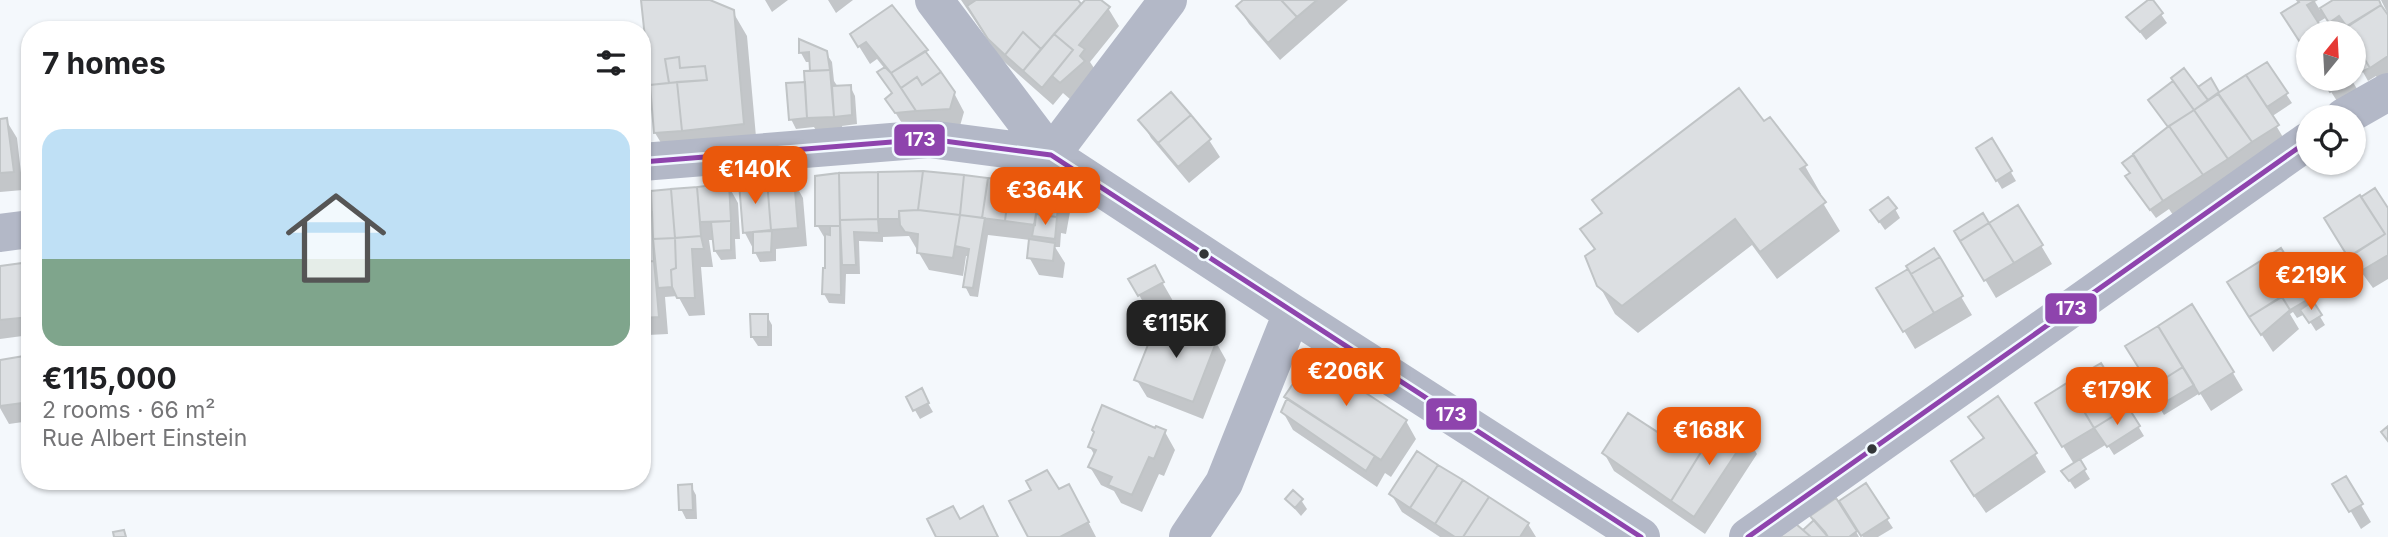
<!DOCTYPE html>
<html lang="en">
<head>
<meta charset="utf-8">
<style>
  :root { --surface:#fff; --page:#f2f2f2; --text:#202124; --muted:#757577; --accent:#ea580c }
  body { margin:0; font-family:Inter,sans-serif; background:var(--page); color:var(--text); height:100vh; display:flex; flex-direction:column; font-size:26px; white-space:nowrap }
  * { box-sizing:border-box; margin:0 }
  p { font-size:23px; color:var(--muted) }
  .icon { flex:none; width:38px; height:38px; fill:none; stroke:currentColor; stroke-width:2; stroke-linecap:round; stroke-linejoin:round }
  .map { position:relative; flex:1; overflow:hidden }
  .drawer { position:absolute; left:21px; top:21px; width:630px; height:469px; display:flex; flex-direction:column; background:var(--surface); border-radius:28px; box-shadow:0 2px 5px #0004 }
  .drawer>* { flex:none }
  .needle { width:46px; rotate:18deg }
  .buttons { position:absolute; left:2296px; top:21px; display:grid; gap:14px }
  .buttons a { display:grid; place-items:center; width:70px; height:70px; border-radius:50%; background:var(--surface); box-shadow:0 2px 5px #0004; font-size:35px }
  .price { position:absolute; translate:-50% -60px; padding:0 16px; border-radius:14px; background:var(--accent); color:#fff; font-size:23px; line-height:46px; filter:drop-shadow(0 2px 4px #0008) }
  .price::after { content:''; position:absolute; left:50%; top:42px; width:21px; height:16px; margin-left:-10px; background:inherit; clip-path:polygon(0 0,100% 0,50% 100%) }
  .price.active { background:#222; color:#fff }
  ul { padding:0; list-style:none }
  li { display:grid; align-content:center; gap:14px; height:371px; padding:0 21px }
  li span { display:grid; place-items:center; height:217px; border-radius:21px; color:#555 }
  li>.icon { margin-inline-start:auto }
  span .icon { width:126px; height:126px; fill:#fffc; stroke-width:1 }
  li b { font-size:30px }
  h2 { display:flex; justify-content:space-between; align-items:center; height:84px; padding:0 21px; font-size:30px }
  .map>svg:first-child { display:block }
  .shadow { fill:#0003 }
  .building { fill:#dcdfe2; stroke:#c0c4c6; stroke-width:2 }
  .lines { fill:none; stroke-linecap:round; stroke-linejoin:round }
  .minor { stroke:#b3b8c7; stroke-width:38 }
  .bus-1-casing { stroke:#f1f9ff; stroke-width:10 }
  .bus-1 { stroke:#8e44ad; stroke-width:5 }
  .bus-dot { fill:#333638; stroke:#f1f9ff; stroke-width:2.5 }
  .line-badge { stroke:#f1f9ff; stroke-width:2.5 }
  .badge-label { font-size:19px; text-anchor:middle; font-weight:bold; fill:#fff }
</style>
</head>
<body>
<div class="map">
<svg width="2388" height="537" viewBox="0 0 2388 537">
  <rect width="100%" height="100%" fill="#f4f8fc"/>
  <!-- shadow -->
  <path class="shadow" d="M642,0H706L733,12L747,36L757,148L666,151L655,133Z
    M765,0H788L772,12Z
    M828,0H853L836,13Z
    M961,0H1075L1081,6L1088,0H1098L1108,8L1119,26L1090,62L1094,68L1071,100L1063,93L1053,105L1000,58Z
    M1246,0H1348L1280,60L1249,24L1238,7Z
    M2151,0L2167,23L2146,40L2129,18Z
    M2299,0H2314L2320,10L2337,0H2376L2385,13L2387,12L2381,0H2388V80L2381,85L2376,76L2368,81L2354,56V45L2367,66L2370,64L2354,38V33H2337L2327,17L2317,23L2323,33H2308V54L2284,13L2301,3Z
    M891,7L926,51L954,93L964,112L960,126L907,131L898,117L887,99L893,95L880,73L885,69L877,59L870,64L852,35Z
    M800,42L826,53L832,62L834,81L838,87L850,86L855,96L857,124L842,126L843,135L819,136L814,127L796,129L791,119L812,73L811,62H806L801,53Z
    M2266,64L2292,103L2271,117L2287,144L2175,218L2169,209L2156,218L2132,186L2131,174L2125,163L2169,128L2150,100L2175,82L2197,89L2210,81L2219,95Z
    M2323,79H2351L2362,97L2342,109Z
    M6,120L17,138L23,190L0,192V121Z
    M1141,120L1209,140L1220,157L1189,183L1151,138Z
    M1764,124L1805,166L1821,194L1818,195L1840,231L1777,279L1752,245L1638,333L1615,314L1599,285L1595,251L1583,229L1603,215L1594,200Z
    M1992,140L2016,181L2002,189L1978,149Z
    M923,173L1059,194L1070,212L1066,234L1061,233L1060,247H1055L1065,263L1063,278L1039,275L1029,257L1030,240L988,235L978,297L970,296L965,286L970,256H966L963,276L929,270L909,236L883,237V242L859,241L860,274H846L845,304L829,303L824,294L827,270V242L817,225L816,177Z
    M793,180L803,198L807,246L776,249V261L760,262L745,233Z
    M728,185L738,203L740,239H735L736,259L721,260L715,251V240H709L713,267H701L705,315L689,316L678,296L665,297L668,334L648,335L642,325V215L654,214L653,193Z
    M2018,207L2052,264L1996,298L1956,231L1988,225Z
    M1895,209L1900,218L1885,230L1878,220Z
    M2388,212V279L2373,288L2362,273L2360,274L2336,237Z
    M1933,250L1972,315L1915,349L1879,289L1910,269Z
    M2281,251L2325,325L2316,331L2305,314L2297,318L2293,312L2290,314L2299,329L2273,352L2239,300Z
    M30,263V335L0,339V267Z
    M1154,268L1173,301L1149,313L1131,280Z
    M767,316L772,325V346H758L752,337Z
    M1216,342L1226,360L1203,419L1147,397L1136,379Z
    M30,357V421L9,424L0,408V362Z
    M2101,365L2144,436L2114,455L2107,444L2079,461L2090,479L2075,489L2063,471L2074,464L2048,422Z
    M2139,373H2233L2243,390L2211,411L2200,393L2164,415Z
    M921,391L933,412L920,419L908,398Z
    M1283,412L1406,421L1416,439L1391,477L1385,473L1377,487L1293,430Z
    M1971,417L2035,454L2046,472L1986,513L1963,480L1984,440Z
    M1156,430L1165,432L1175,450L1164,476L1159,474L1142,512L1121,503L1114,491L1101,485L1090,467L1095,456L1090,447Z
    M1698,437H1747L1757,454L1705,534L1614,471L1604,453L1677,447Z
    M2345,478L2371,522L2361,529L2335,484Z
    M691,486L696,495L697,519H686L681,509Z
    M1391,494L1528,524L1536,537H1440L1402,512Z
    M1287,500H1301L1307,509L1301,516Z
    M1079,504L1096,537H1030Z
    M1845,509L1887,519L1893,528L1878,537H1863L1856,526L1854,528L1859,537H1782H1809L1805,530Z"/>
  <!-- building -->
  <path class="building" d="M641,0H710L734,10L744,124L682,131L677,82L707,80L705,66L680,68L679,57L665,59L669,83L650,85Z
    M976,0H1078L1081,4L1041,49L1023,32L1005,55L988,39L967,6Z
    M1085,0H1101L1110,7L1079,45L1085,49L1080,56L1085,61L1060,83L1052,76L1073,50L1054,34Z
    M1243,0H1281L1297,17L1268,43L1236,6Z
    M1281,0H1317L1297,17Z
    M2148,0H2153L2163,13L2140,32L2126,17Z
    M2297,0H2316L2307,5L2325,33H2308L2307,53L2281,13L2299,2Z
    M2333,0H2379L2381,5L2347,27L2339,16L2329,23L2320,8Z
    M892,5L928,50L891,73L866,42L858,47L850,34Z
    M2381,5L2388,15V56L2370,68L2354,42V33H2349L2345,27Z
    M1023,32L1041,49L1023,71L1005,55Z
    M1054,34L1073,50L1042,88L1023,71Z
    M799,39L827,51L830,70L810,71L809,52L799,53Z
    M2354,42L2370,68L2361,72L2354,60Z
    M925,51L941,72L922,85L917,77L901,88L891,73Z
    M679,57L680,68L705,66L707,80L669,83L665,59Z
    M2267,62L2288,93L2267,107L2246,75Z
    M885,67L891,73L916,111L895,113L885,99L892,93L877,72Z
    M2184,68L2208,100L2194,110L2171,78Z
    M830,70L834,117L807,118L804,71Z
    M941,72L955,92L950,109L916,111L901,88L917,77L922,85Z
    M2246,75L2279,125L2252,142L2218,93Z
    M2211,78L2219,92L2208,100L2198,87Z
    M2322,79H2352L2330,92Z
    M2173,81L2194,110L2168,127L2148,100Z
    M677,82L682,131L654,133L650,85Z
    M805,82L807,118L789,120L786,83Z
    M851,85L852,115L834,117L832,86Z
    M1739,88L1764,121L1770,117L1807,165L1800,169L1826,202L1760,252L1735,219L1622,306L1597,286L1585,256L1595,249L1580,229L1602,213L1592,200Z
    M1171,92L1191,115L1158,143L1138,120Z
    M2218,94L2252,142L2228,159L2194,110Z
    M2194,110L2228,159L2203,175L2169,126Z
    M1191,115L1211,139L1178,167L1158,143Z
    M7,118L14,172L0,173V119Z
    M2169,126L2203,175L2163,201L2133,154Z
    M1992,138L2012,171L1996,181L1976,148Z
    M2133,155L2163,201L2150,210L2125,176L2130,173L2122,163Z
    M923,171L964,175L960,215L918,210Z
    M923,171L918,210L899,211V219H878V172Z
    M878,172V219L840,220L839,173Z
    M839,173L840,226H815V176Z
    M964,175L988,178L982,218L960,215Z
    M794,178L798,228L771,230L767,180Z
    M988,178L1010,181L1005,221L982,218Z
    M767,180L771,230L743,233L739,183Z
    M1010,181L1040,186L1060,192L1057,217L1036,214L1035,225L1005,221Z
    M729,183L731,221L700,222L697,187Z
    M697,187L701,236L675,238L671,189Z
    M2375,188L2388,208V255L2361,271L2351,256L2385,234L2361,197Z
    M671,189L675,238L653,239L651,191Z
    M2360,195L2385,234L2348,257L2324,218Z
    M1888,197L1897,208L1879,222L1870,210Z
    M2018,205L2043,245L2014,263L1989,223Z
    M918,210L960,215L953,258L917,253L918,234L905,232L900,225L899,211Z
    M652,212L654,261L642,262V213Z
    M1983,213L1989,223L1960,241L1954,231Z
    M1036,214L1057,217L1055,239L1032,236Z
    M960,215L985,218L973,288L963,287L969,249L955,246Z
    M878,219L879,233L854,232L856,265H842L840,220Z
    M731,221V250L714,251L711,222Z
    M1989,223L2014,263L1984,281L1960,241Z
    M830,226H840L841,295L822,294L823,268H825V234L830,235Z
    M772,231L771,252L753,253V232Z
    M701,236L704,249H692L695,298H677L672,287L671,270L676,268L675,238Z
    M675,238L676,268L671,270L672,287L658,288L653,239Z
    M1029,239L1055,243L1053,261L1027,258Z
    M1934,248L1940,257L1911,274L1906,266Z
    M2281,248L2303,283L2249,317L2227,282Z
    M1940,257L1963,296L1934,313L1911,274Z
    M654,261L659,317L642,318V262Z
    M30,262V317L0,320V266Z
    M1155,265L1164,282L1138,296L1128,279Z
    M1908,269L1934,313L1903,332L1876,288Z
    M2303,283L2312,297L2290,310L2282,297Z
    M2282,297L2290,310L2261,335L2249,317Z
    M2313,301L2322,315L2309,323L2300,310Z
    M2192,304L2234,372L2199,394L2158,326Z
    M750,314H768V337H751Z
    M26,317H30V345Z
    M1159,317L1217,340L1193,402L1134,380Z
    M2158,326L2183,367L2164,379L2167,383L2150,393L2136,372L2140,370L2125,346Z
    M30,355V402L0,406V360Z
    M1311,357L1407,420L1381,460L1284,397Z
    M2101,363L2128,407L2094,428L2067,383Z
    M2183,367L2194,385L2157,407L2150,393L2167,383L2164,379Z
    M2067,383L2094,428L2062,447L2035,403Z
    M922,388L929,403L913,411L906,397Z
    M1998,396L2037,453L1974,496L1951,461L1984,438L1968,417Z
    M1287,398L1375,456L1366,471L1281,412Z
    M1102,405L1155,428L1156,426L1166,430L1154,459L1149,457L1132,495L1108,485L1112,477L1088,467L1096,450L1088,447L1094,432L1092,430Z
    M2128,407L2140,426L2107,447L2094,428Z
    M1713,411L1722,418L1671,501L1602,453L1628,413L1676,444L1687,427L1698,434Z
    M1722,418L1748,435L1694,517L1671,501Z
    M2388,426V441L2381,432Z
    M1417,451L1438,465L1410,508L1389,494Z
    M2080,459L2086,469L2069,481L2061,471Z
    M1438,465L1463,480L1435,524L1410,508Z
    M1047,470L1059,489L1069,484L1089,522L1060,537H1028L1009,501L1031,490L1026,481Z
    M2346,476L2363,504L2349,512L2332,484Z
    M1463,480L1489,497L1463,537H1455L1435,524Z
    M1866,483L1889,518L1861,536L1839,501Z
    M692,484L693,510H679L678,485Z
    M1293,490L1303,499L1295,508L1285,499Z
    M1489,497L1529,523L1520,537H1463Z
    M1836,498L1857,531L1849,537H1828L1810,516Z
    M953,506L960,519L983,506L998,537H936L927,519Z
    M1814,520L1825,532L1828,537H1811L1803,530Z
    M1796,524L1811,537H1779Z
    M124,530L126,537H114L113,532Z"/>
  <g class="lines">
    <!-- minor -->
    <path class="minor" d="M934,0L1051,155L1292,313L1641,537
      M2344,117L2388,92
      M1051,155L1168,0
      M642,162L929,139L1051,155
      M0,233L30,229
      M1188,537L1224,483L1292,313
      M1748,537L2308,141"/>
    <defs>
      <path id="bus-1" d="M642,162L929,139L1051,155L1641,537
        M1748,537L2308,141"/>
    </defs>
    <!-- bus-1 casing -->
    <use href="#bus-1" class="bus-1-casing"/>
    <!-- bus-1 -->
    <use href="#bus-1" class="bus-1"/>
  </g>
  <!-- markers -->
  <g class="bus-dot">
    <circle cx="1204" cy="254" r="6"/>
    <circle cx="1872" cy="449" r="6"/>
  </g>
  <g class="line-badge">
    <rect x="893" y="123" width="53" height="34" rx="7" fill="#8e44ad"/>
    <rect x="2044" y="292" width="54" height="33" rx="7" fill="#8e44ad"/>
    <rect x="1425" y="397" width="53" height="34" rx="7" fill="#8e44ad"/>
  </g>
  <g class="badge-label">
    <text x="920" y="146">173</text>
    <text x="2071" y="315">173</text>
    <text x="1451" y="421">173</text>
  </g>
</svg>
<div class="buttons">
<a><svg class="needle" viewBox="-14 -14 28 28"><path d="M0-13l5 13h-10z" fill="#e53935"/><path d="M0 13l5-13h-10z" fill="#757577"/></svg></a>
<a><svg class="icon" aria-label="locate" viewBox="0 0 24 24"><circle cx="12" cy="12" r="6"/><path d="M12 2v4M12 18v4M2 12h4M18 12h4"/></svg></a>
</div>
<b class="price" style="left:755px;top:206px">€140K</b>
<b class="price" style="left:1045px;top:227px">€364K</b>
<b class="price" style="left:2311px;top:312px">€219K</b>
<b class="price active" style="left:1176px;top:360px">€115K</b>
<b class="price" style="left:1346px;top:408px">€206K</b>
<b class="price" style="left:2117px;top:427px">€179K</b>
<b class="price" style="left:1709px;top:467px">€168K</b>
<section class="drawer">
<h2>7 homes<svg class="icon" aria-label="filters" viewBox="0 0 24 24"><path d="M4 7h16M4 17h16"/><circle cx="9" cy="7" r="2"/><circle cx="15" cy="17" r="2"/></svg></h2>
<ul>
<li><span style="background:linear-gradient(#bfe0f5 60%,#7fa58c 0)"><svg class="icon" aria-label="home" viewBox="0 0 24 24"><path d="M3 11l9-7 9 7M6 9v11h12V9"/></svg></span><div><b>€115,000</b><p>2 rooms · 66 m²</p><p>Rue Albert Einstein</p></div></li>
</ul>
</section>
</div>
</body>
</html>
